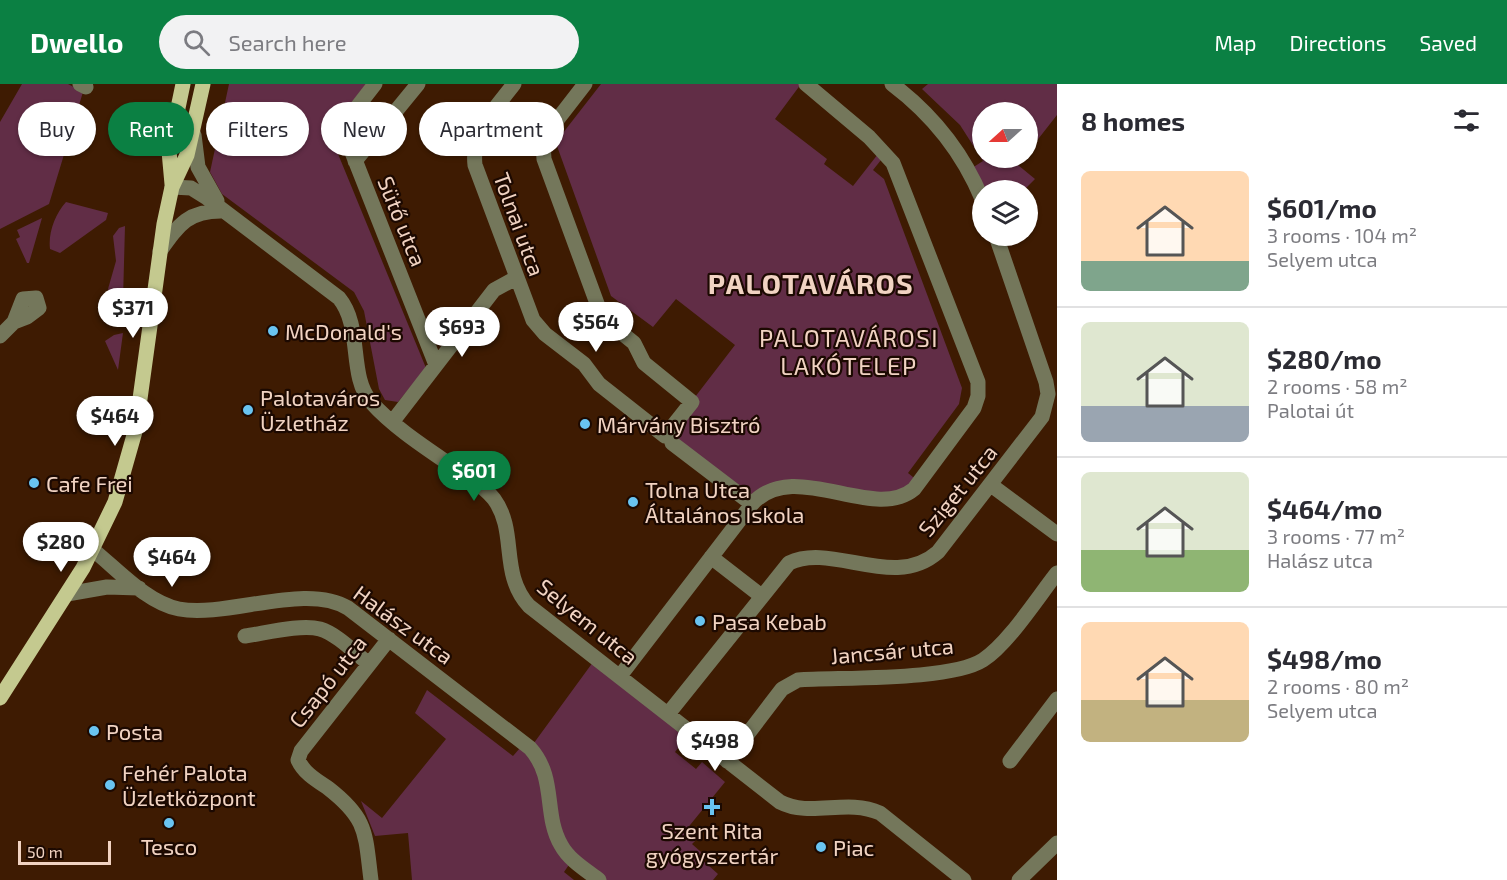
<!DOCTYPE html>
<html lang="en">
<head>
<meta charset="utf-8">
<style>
  :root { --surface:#fff; --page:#f2f2f3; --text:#2b2b33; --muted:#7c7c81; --line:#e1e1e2; --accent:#0b8043 }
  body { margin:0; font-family:"Exo 2",sans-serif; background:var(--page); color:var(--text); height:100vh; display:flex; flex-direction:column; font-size:22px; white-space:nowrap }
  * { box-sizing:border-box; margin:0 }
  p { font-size:20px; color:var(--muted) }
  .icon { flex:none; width:33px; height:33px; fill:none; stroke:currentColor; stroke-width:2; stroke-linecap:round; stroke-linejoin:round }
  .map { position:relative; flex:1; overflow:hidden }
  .details { display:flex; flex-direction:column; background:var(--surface); width:450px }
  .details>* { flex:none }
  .hud { position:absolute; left:18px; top:18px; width:570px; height:54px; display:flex; gap:12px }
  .needle { width:39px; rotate:249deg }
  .buttons { position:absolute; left:972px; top:18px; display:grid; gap:12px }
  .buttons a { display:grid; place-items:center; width:66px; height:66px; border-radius:50%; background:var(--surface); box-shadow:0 2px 4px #0004; font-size:30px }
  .scale { position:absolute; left:18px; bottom:15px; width:93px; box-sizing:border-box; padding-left:6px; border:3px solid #f1d3c2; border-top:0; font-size:16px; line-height:21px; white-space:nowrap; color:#f1d3c2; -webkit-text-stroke:4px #1c0901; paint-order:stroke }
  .price { position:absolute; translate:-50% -51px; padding:0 14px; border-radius:21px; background:#fff; color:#222; font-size:20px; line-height:39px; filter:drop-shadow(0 2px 3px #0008) }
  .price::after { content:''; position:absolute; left:50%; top:36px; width:18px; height:14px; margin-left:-9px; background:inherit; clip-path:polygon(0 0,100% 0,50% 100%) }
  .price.selected { background:var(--accent); color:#fff }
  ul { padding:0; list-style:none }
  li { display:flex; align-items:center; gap:18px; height:150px; padding:0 24px }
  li+li { border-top:2px solid var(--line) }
  li span { display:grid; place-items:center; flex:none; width:168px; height:120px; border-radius:9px; color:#555 }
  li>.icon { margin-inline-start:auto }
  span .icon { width:72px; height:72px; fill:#fffc; stroke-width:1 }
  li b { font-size:26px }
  h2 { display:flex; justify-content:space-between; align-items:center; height:72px; padding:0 24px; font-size:26px }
  .tag { padding:0 21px; border-radius:27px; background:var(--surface); box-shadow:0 2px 4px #0004; font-size:21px; line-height:54px }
  .tag.selected { background:var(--accent); color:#fff }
  header { display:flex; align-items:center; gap:36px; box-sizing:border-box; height:84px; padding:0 30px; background:var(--accent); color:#fff }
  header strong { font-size:28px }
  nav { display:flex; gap:33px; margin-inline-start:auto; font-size:21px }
  .search { width:420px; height:54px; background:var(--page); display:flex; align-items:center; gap:15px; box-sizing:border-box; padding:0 21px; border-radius:33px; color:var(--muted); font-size:22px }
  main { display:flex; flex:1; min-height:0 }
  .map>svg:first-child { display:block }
  .green { fill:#612d46 }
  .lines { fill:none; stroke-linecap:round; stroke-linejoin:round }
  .minor { stroke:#74775b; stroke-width:15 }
  .major { stroke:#c4c98f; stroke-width:15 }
  .poi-dot { fill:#69c4f1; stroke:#1c0901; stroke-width:2 }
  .labels { text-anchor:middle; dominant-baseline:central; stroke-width:4.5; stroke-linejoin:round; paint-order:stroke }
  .street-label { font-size:22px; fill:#f1d3c2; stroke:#1c0901 }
  .poi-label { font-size:22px; fill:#f1d3c2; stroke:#1c0901; text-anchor:start }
  .neighbourhood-label { font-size:24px; letter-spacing:1.5px; fill:#f1d3c2; stroke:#1c0901 }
  .district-label { font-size:28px; font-weight:bold; letter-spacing:1.5px; fill:#f1d3c2; stroke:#1c0901 }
</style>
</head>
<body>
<header>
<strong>Dwello</strong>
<div class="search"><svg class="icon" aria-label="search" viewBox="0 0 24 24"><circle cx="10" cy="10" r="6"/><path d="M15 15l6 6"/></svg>Search here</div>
<nav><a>Map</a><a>Directions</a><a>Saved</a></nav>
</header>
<main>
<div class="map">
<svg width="1057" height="796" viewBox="0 0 1057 796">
  <rect width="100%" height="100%" fill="#3e1b02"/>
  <!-- green -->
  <path class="green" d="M22,0H68L83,8L49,120L0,145V38Z
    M229,0H366L329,48L426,284L398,318L385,316L379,305L364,227L354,208L222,110L210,88Z
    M601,0H801L775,35L827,75L824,80L853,102L878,70L881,76L873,86L884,95L962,304L959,320L908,389L919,398L907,411L789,402L752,420L665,352L735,261L676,215L653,243L611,212L557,62L559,54Z
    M928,0H1057V31L1028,68V28H982V74H1023L1018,81L1035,95L1024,106H982L972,84L983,77L960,41L922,5Z
    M66,118L108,129L106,136L60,169L50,165C48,149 55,130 66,118Z
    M42,134L29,179H27L16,155L20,153L17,146Z
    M125,142L123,216L119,218L110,214L108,205L116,177L113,152L119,144Z
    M123,249L118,286L105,257L114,251Z
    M596,574L694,650L685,662L682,659L675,668L696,685L702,678L725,698L686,746L697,755L692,760L701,768L699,773L718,790L713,796H599L573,775L564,788L574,796H412L408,749L375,752L361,717L382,734L446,655L415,629L427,606L513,672L520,664L531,663Z"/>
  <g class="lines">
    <!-- minor -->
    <path class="minor" d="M80,0L86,3
      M375,0L347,36L344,48L436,281
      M514,0C495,25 471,47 475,81L533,236L545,250L584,280L599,300L665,352L692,318L644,279L634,259L602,233L544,75L543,60L547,49L585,0
      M892,0C933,31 963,69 982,115
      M194,51L198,83L217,117
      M355,77L418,0
      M172,103L191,104L207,114L339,214C363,243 348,292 371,318C394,344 429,366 458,386C470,395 485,403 494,415C518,448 499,489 529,522L780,718C811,734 846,714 880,729L964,796
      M160,167C179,140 189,126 224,127
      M0,252L14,238L27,233L39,224L36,214L23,215L14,238
      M393,337L494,206L516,194
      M672,359L752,420
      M991,401L1057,450
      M92,465C117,485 147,519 179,525C228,534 306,498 348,524L530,664C557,694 543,730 561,761C569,776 586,786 599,796
      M711,473L760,511
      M67,510L107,503L139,504
      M245,552C266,549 301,540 320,545C337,550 355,569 369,580
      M620,592L752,420C794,373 873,439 914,405L974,324L978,312V298L893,79L869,53L806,0
      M668,630L789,479C832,458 894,507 938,468L1042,333L1048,310L1046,298L996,152
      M727,677L782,605L798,596C841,593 950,597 983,576C1008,560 1038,513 1057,489
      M1010,677L1057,615
      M371,796C365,749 368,735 328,704C316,696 304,689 298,676L301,667L389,555
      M1019,796L1057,759"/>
    <!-- major -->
    <path class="major" d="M172,100L169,67L183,0
      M0,614L83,484L115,418L136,344L164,140L172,103L187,71L203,0"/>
  </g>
  <!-- markers -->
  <g class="poi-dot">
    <circle cx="273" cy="247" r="6"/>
    <circle cx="248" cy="326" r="6"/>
    <circle cx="585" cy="340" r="6"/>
    <circle cx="34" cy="399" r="6"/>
    <circle cx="633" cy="418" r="6"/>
    <circle cx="700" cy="537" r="6"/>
    <circle cx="94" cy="647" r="6"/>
    <circle cx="110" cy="701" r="6"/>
    <path d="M709 714h6v6h6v6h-6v6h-6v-6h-6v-6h6z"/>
    <circle cx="169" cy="739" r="6"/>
    <circle cx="821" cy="763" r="6"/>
  </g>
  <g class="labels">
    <!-- street labels -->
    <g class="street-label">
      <text transform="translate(403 137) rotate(68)">Sütő utca</text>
      <text transform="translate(520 140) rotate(70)">Tolnai utca</text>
      <text transform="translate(957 406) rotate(-51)">Sziget utca</text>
      <text transform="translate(588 537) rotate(39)">Selyem utca</text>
      <text transform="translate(404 540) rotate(36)">Halász utca</text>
      <text transform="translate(892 566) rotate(-5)">Jancsár utca</text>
      <text transform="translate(327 597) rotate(-52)">Csapó utca</text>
    </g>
    <!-- poi labels -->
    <g class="poi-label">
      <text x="285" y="247">McDonald's</text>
      <text x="260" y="313">Palotaváros<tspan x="260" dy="25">Üzletház</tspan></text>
      <text x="597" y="340">Márvány Bisztró</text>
      <text x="46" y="399">Cafe Frei</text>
      <text x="645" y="405">Tolna Utca<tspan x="645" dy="25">Általános Iskola</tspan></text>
      <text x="712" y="537">Pasa Kebab</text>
      <text x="106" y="647">Posta</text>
      <text x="122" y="688">Fehér Palota<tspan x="122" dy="25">Üzletközpont</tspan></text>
      <text x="712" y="746" text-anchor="middle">Szent Rita<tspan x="712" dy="25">gyógyszertár</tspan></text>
      <text x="169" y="762" text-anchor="middle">Tesco</text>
      <text x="833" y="763">Piac</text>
    </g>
    <!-- neighbourhood labels -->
    <g class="neighbourhood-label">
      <text x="849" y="253">PALOTAVÁROSI<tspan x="849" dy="28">LAKÓTELEP</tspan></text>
    </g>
    <!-- district labels -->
    <g class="district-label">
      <text x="811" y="199">PALOTAVÁROS</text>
    </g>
  </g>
</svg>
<div class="buttons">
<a><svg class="needle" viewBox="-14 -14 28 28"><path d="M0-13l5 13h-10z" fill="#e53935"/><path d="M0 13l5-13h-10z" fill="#7c7c81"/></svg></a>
<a><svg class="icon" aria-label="layers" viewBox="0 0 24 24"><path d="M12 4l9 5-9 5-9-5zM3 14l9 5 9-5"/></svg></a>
</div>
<div class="scale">50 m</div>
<b class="price" style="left:133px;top:255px">$371</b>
<b class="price" style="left:596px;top:269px">$564</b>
<b class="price" style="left:462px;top:274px">$693</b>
<b class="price" style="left:115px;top:363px">$464</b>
<b class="price selected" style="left:474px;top:418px">$601</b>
<b class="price" style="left:61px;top:489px">$280</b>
<b class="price" style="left:172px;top:504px">$464</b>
<b class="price" style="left:715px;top:688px">$498</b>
<div class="hud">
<a class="tag">Buy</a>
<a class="tag selected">Rent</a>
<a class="tag">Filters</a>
<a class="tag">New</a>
<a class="tag">Apartment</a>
</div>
</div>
<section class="details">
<h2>8 homes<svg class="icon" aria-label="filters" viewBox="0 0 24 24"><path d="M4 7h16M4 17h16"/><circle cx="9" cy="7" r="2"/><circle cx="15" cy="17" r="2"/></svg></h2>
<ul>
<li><span style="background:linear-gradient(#ffd9b3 75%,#7fa58c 0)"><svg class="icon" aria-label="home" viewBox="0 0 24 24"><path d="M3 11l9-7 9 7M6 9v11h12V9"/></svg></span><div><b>$601/mo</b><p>3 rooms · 104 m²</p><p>Selyem utca</p></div></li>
<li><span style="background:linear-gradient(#dfe7d0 70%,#9aa5b1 0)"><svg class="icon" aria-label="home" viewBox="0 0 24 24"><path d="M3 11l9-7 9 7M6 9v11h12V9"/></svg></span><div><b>$280/mo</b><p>2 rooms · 58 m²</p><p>Palotai út</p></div></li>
<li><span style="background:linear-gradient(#dfe7d0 65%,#8fb573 0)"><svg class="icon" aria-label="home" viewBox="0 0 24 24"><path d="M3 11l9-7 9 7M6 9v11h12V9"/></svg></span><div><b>$464/mo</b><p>3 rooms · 77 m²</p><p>Halász utca</p></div></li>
<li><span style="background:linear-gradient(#ffd9b3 65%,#c2b280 0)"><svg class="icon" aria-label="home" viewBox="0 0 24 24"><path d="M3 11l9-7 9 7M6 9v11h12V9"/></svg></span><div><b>$498/mo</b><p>2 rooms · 80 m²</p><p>Selyem utca</p></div></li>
</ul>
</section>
</main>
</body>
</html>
